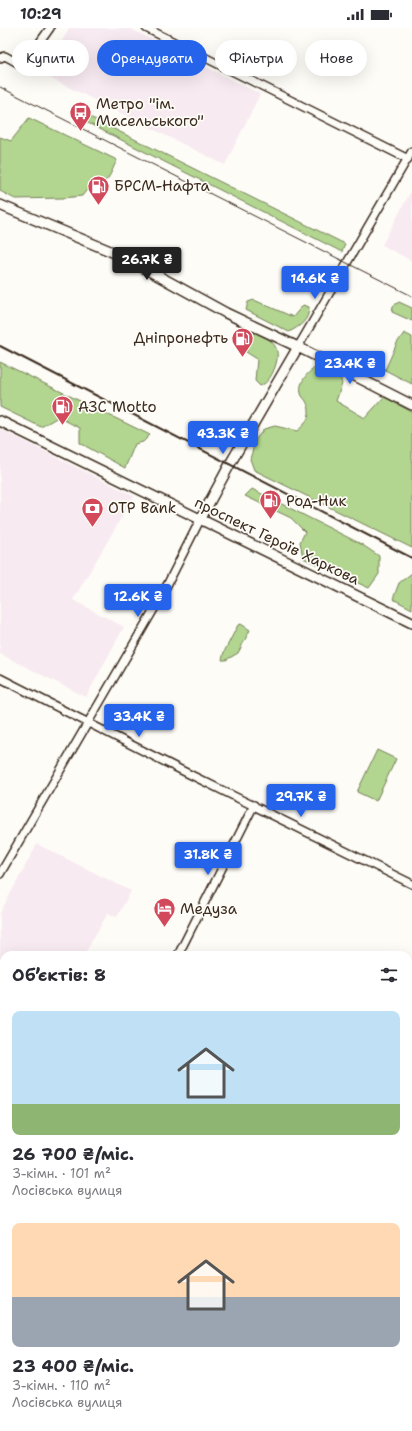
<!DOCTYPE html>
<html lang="uk">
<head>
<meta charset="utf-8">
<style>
  :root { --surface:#fff; --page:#f7f7f7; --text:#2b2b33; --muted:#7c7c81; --accent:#2563eb }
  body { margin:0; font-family:"Shantell Sans",sans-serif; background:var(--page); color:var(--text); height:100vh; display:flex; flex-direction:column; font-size:15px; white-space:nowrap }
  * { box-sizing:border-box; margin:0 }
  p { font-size:13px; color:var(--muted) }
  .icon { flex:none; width:22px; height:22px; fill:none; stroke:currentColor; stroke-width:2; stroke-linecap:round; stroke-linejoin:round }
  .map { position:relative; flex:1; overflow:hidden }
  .sheet { position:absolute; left:0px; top:923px; width:412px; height:480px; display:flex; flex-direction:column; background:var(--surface); border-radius:12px 12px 0 0; box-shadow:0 4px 16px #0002 }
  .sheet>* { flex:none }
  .hud { position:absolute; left:12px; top:12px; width:388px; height:36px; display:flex; gap:8px }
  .price { position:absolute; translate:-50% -34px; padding:0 9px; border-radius:4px; background:var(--accent); color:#fff; font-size:13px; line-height:26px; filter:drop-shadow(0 1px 2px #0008) }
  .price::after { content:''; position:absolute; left:50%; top:24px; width:12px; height:9px; margin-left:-6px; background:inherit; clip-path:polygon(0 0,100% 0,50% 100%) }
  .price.current { background:#222; color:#fff }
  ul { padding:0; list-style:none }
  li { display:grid; align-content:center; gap:8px; height:212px; padding:0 12px }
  li span { display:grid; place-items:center; height:124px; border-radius:8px; color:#555 }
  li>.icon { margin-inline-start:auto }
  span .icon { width:72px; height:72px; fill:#fffc; stroke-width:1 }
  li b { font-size:17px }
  h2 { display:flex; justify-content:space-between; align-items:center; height:48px; padding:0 12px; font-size:17px }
  .chip { padding:0 14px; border-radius:18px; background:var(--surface); box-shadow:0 4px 16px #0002; font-size:14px; line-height:36px }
  .chip.current { background:var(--accent); color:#fff }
  .status { display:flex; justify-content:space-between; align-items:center; height:28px; padding:0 20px; background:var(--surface); direction:ltr }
  .status svg { height:11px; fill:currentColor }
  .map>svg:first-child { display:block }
  .built { fill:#f8eaf1 }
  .green { fill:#b2d590; stroke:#768057 }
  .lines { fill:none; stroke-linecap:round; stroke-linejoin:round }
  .minor-casing { stroke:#3b2a1e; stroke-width:10 }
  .major-casing { stroke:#3b2a1e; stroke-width:12 }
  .minor { stroke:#fdfcf7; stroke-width:7 }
  .major { stroke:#fdfcf7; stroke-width:9 }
  .tram { stroke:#3b2a1e; stroke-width:1 }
  .rail { stroke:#3b2a1e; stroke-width:2 }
  .labels { text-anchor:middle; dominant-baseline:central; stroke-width:3.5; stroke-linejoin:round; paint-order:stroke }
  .poi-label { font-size:15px; fill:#3b2a1e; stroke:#fdfcf7; text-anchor:start }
  .street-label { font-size:15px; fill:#3b2a1e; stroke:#fdfcf7 }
</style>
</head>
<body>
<div class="status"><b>10:29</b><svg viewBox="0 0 49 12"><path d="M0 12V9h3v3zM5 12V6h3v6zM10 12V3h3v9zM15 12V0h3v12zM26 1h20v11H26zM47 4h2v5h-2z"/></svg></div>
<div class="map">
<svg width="412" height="1403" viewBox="0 0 412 1403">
  <rect width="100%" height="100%" fill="#fdfcf7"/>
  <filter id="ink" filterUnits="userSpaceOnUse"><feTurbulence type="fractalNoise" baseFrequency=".025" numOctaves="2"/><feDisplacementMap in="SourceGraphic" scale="8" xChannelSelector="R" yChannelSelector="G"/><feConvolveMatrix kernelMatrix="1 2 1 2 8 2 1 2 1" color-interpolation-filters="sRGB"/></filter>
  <g filter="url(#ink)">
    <!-- built -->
    <path class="built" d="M69,0H129L260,66L225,137L44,47Z
      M412,161V233L382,217Z
      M0,401L134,468L73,572L124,599L86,669L0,626Z
      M37,816L131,863L117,889L108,885L84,927H4V960L0,958V885Z
      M0,1124L4,1126V1323H0Z"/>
    <!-- green -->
    <path class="green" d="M90,89L345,216L342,224L86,94Z
      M29,90L117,132C109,148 109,157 89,159L82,168L63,170L15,171L0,163V109L11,113Z
      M254,272L293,289L303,277L309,279C309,293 300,298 289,304L246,282L248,274Z
      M399,274L412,280V293L392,284L393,278Z
      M240,298C261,308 285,311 275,339C272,347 268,355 260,358L255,353L257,331L246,324L247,322L242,317Z
      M404,305L412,309V356L385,342L397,315Z
      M0,334L150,407L143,414L135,416L125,440L80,415V400L58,389L41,399L0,379Z
      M319,337L340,348L342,356L336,373L365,390L384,369L412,384V520L254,442L250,431L256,411L264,401L275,398L297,403C307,395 313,386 306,373C304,370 301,368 301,365C298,353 310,342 319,337Z
      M252,461L361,516L379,528V546L369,560L303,530L300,514L305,504L291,490L245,468Z
      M412,545V581L393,571L399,555Z
      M241,596L250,602L238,625L226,632H222L224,624L238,597Z
      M377,722L396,731L376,773L357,764Z
      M408,1041L412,1043V1105L408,1113Z
      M412,1139V1184L408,1182V1147Z
      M0,1348L4,1353V1383L1,1384Z"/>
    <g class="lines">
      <defs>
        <path id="minor" d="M146,0L408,131
          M0,30L5,28L23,38L50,0
          M298,319L412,123
          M0,650L181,742L412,856
          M0,846L161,569L200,492
          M178,927L254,777
          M0,1107L4,1109
          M408,1139L412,1131
          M408,1308L412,1310
          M0,1384L4,1383
          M256,1399L272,1403"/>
        <path id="major" d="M0,177L122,228L226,285L298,319L412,377
          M0,393L412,595
          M200,492L230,436L298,319"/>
      </defs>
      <!-- minor casing -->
      <use href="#minor" class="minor-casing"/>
      <!-- major casing -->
      <use href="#major" class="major-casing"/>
      <!-- minor -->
      <use href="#minor" class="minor"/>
      <!-- major -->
      <use href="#major" class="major"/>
      <!-- tram -->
      <path class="tram" d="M0,59L412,268"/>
      <!-- rail -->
      <path class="rail" d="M0,318L412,530"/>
    </g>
  </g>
  <!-- icons -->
  <defs>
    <symbol id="bus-pin" viewBox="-11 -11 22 30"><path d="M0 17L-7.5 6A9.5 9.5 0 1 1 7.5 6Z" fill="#d1495b" stroke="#fdfcf7"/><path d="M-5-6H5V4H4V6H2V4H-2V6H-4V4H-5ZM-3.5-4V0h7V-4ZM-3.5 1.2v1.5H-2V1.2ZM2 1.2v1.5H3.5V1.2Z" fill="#fff"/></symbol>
    <symbol id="fuel-pin" viewBox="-11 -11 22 30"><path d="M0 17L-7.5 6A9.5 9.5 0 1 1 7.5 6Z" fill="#d1495b" stroke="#fdfcf7"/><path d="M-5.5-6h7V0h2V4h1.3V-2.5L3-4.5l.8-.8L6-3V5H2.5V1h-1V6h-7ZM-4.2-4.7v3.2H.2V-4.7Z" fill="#fff"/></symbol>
    <symbol id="bank-pin" viewBox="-11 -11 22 30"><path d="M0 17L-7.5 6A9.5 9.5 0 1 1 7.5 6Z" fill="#d1495b" stroke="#fdfcf7"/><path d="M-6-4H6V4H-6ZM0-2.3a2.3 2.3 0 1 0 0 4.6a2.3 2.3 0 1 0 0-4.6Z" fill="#fff"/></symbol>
    <symbol id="hotel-pin" viewBox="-11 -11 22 30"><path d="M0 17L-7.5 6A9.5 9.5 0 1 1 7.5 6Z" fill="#d1495b" stroke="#fdfcf7"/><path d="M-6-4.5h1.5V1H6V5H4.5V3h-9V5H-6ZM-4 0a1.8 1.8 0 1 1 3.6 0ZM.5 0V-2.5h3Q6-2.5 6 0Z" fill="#fff"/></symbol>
  </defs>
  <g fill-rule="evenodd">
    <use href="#bus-pin" x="68" y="72" width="25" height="34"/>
    <use href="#fuel-pin" x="86" y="146" width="25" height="34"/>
    <use href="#fuel-pin" x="230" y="298" width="25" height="34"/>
    <use href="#fuel-pin" x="50" y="366" width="25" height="34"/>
    <use href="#fuel-pin" x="258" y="460" width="25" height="34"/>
    <use href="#bank-pin" x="80" y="468" width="25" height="34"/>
    <use href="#hotel-pin" x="152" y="868" width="25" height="34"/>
  </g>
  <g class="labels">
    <!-- poi labels -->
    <g class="poi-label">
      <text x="96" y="76">Метро "ім.<tspan x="96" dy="17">Масельського"</tspan></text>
      <text x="114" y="158">БРСМ-Нафта</text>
      <text x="228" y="310" text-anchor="end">Дніпронефть</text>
      <text x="78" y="379">АЗС Motto</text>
      <text x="286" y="473">Род-Ник</text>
      <text x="108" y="480">OTP Bank</text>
      <text x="180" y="881">Медуза</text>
    </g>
    <!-- street labels -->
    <g class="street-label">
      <text transform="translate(277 513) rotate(26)">проспект Героїв Харкова</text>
    </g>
  </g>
</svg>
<b class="price current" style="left:147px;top:253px">26.7K ₴</b>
<b class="price" style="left:315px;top:272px">14.6K ₴</b>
<b class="price" style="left:350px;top:357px">23.4K ₴</b>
<b class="price" style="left:223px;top:427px">43.3K ₴</b>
<b class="price" style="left:138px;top:590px">12.6K ₴</b>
<b class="price" style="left:139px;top:710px">33.4K ₴</b>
<b class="price" style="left:301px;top:790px">29.7K ₴</b>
<b class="price" style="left:208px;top:848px">31.8K ₴</b>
<div class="hud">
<a class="chip">Купити</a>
<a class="chip current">Орендувати</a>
<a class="chip">Фільтри</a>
<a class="chip">Нове</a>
</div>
<section class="sheet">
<h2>Об’єктів: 8<svg class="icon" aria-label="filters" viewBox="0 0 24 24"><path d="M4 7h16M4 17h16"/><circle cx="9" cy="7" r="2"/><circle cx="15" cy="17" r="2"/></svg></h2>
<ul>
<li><span style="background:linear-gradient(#bfe0f5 75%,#8fb573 0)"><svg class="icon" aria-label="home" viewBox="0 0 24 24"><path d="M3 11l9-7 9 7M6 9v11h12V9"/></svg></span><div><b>26 700 ₴/міс.</b><p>3-кімн. · 101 m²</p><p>Лосівська вулиця</p></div></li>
<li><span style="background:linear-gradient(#ffd9b3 60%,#9aa5b1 0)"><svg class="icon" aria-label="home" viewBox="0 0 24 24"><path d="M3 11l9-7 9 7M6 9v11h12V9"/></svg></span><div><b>23 400 ₴/міс.</b><p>3-кімн. · 110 m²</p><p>Лосівська вулиця</p></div></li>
</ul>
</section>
</div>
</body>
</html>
